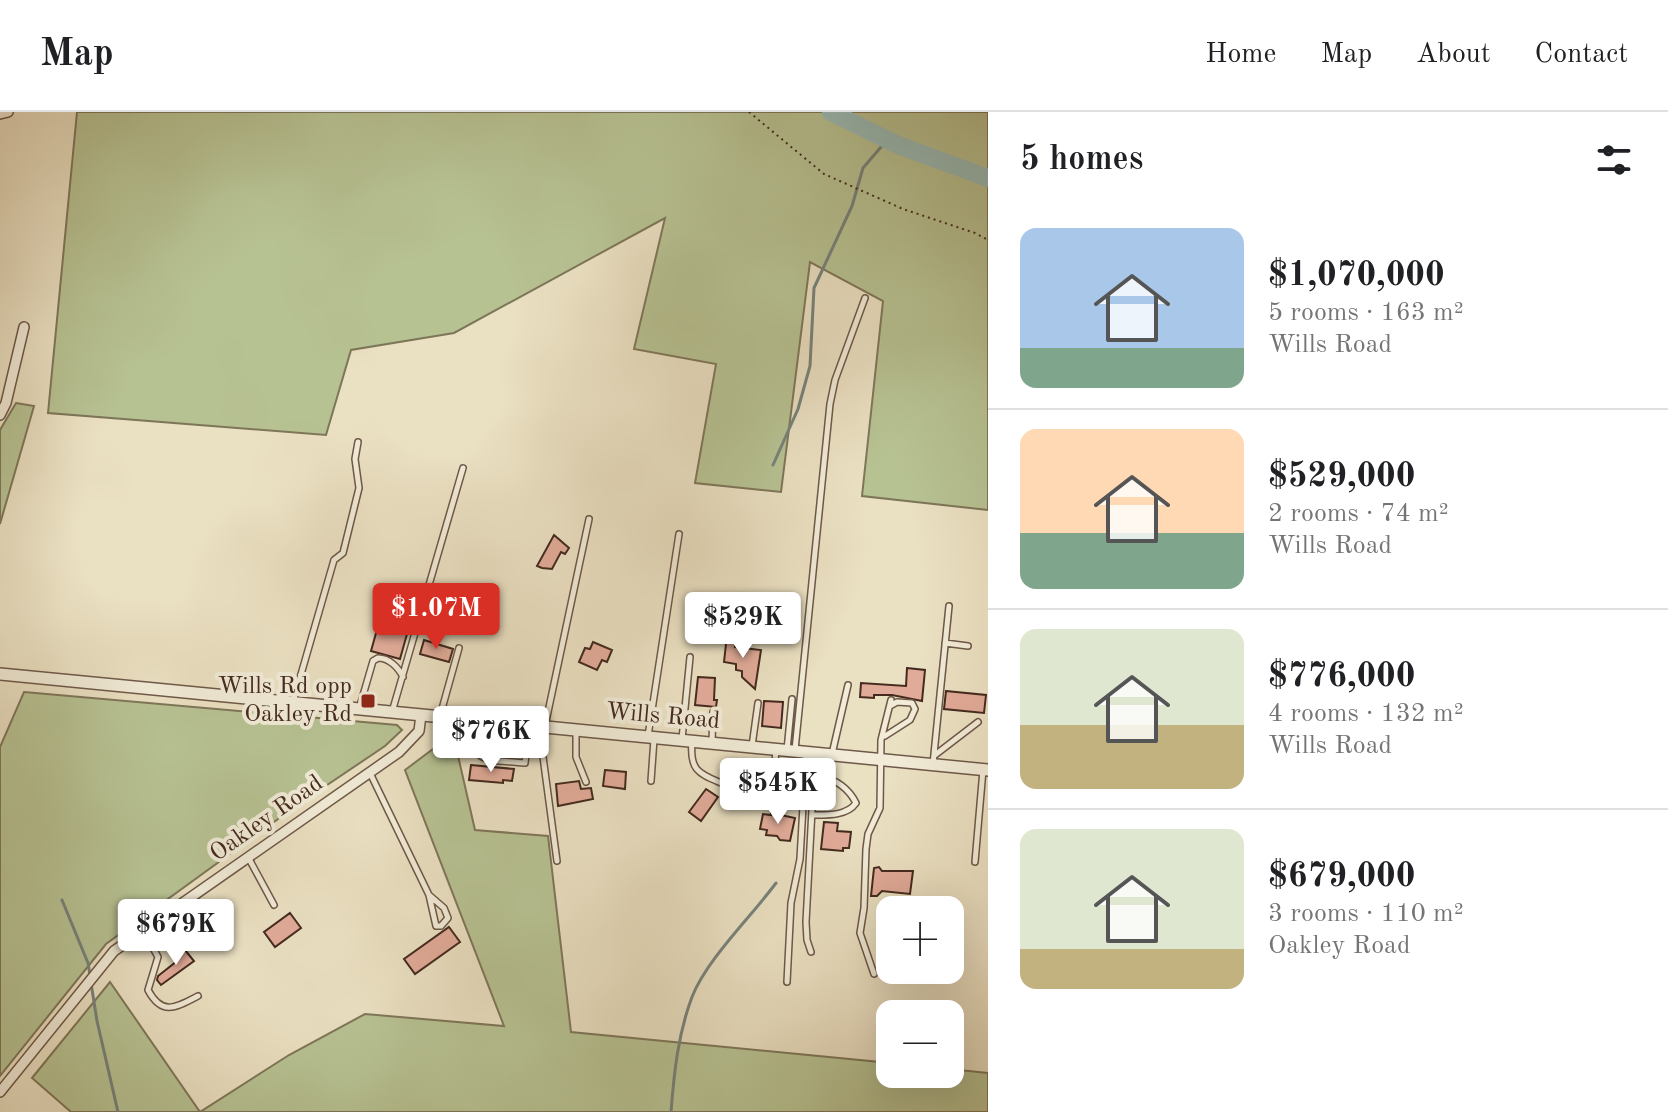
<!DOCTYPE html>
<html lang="en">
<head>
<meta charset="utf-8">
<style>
  :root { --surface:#fff; --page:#f2f2f2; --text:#202124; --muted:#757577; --line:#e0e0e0; --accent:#d93025 }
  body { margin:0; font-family:"Old Standard TT",serif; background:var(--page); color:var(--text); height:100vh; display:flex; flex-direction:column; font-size:30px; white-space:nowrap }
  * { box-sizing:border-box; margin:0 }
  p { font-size:26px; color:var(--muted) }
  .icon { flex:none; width:44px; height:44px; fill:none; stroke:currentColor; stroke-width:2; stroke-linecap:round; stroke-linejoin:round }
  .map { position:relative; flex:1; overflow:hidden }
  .panel { display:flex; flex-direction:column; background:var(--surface); width:680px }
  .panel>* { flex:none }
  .controls { position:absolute; left:876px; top:784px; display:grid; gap:16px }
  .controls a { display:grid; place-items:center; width:88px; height:88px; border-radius:16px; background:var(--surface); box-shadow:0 8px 32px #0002; font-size:40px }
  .price { position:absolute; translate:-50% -68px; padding:0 18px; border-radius:8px; background:#fff; color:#222; font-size:26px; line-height:52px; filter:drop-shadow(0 2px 4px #0008) }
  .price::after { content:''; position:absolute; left:50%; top:48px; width:24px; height:18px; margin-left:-12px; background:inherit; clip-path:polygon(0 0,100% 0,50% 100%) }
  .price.active { background:var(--accent); color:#fff }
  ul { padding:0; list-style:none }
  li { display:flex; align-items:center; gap:24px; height:200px; padding:0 32px }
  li+li { border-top:2px solid var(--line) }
  li span { display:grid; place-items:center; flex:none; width:224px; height:160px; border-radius:16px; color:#555 }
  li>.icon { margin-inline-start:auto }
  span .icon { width:96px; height:96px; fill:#fffc; stroke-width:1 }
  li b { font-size:34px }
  h2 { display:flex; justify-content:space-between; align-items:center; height:96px; padding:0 32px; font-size:34px }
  header { display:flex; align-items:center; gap:48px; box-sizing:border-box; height:112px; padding:0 40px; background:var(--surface); border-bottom:2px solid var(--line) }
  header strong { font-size:38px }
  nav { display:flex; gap:44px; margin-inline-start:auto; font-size:28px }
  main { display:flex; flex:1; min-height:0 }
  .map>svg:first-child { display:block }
  .green { fill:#b7c293; stroke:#7e7659; stroke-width:2 }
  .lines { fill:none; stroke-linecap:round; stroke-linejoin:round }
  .stream { stroke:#76827b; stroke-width:3 }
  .river { stroke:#98bcb8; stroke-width:18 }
  .building { fill:#e1ab99; stroke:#442a1f; stroke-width:2 }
  .service-casing { stroke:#6e5848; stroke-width:8 }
  .minor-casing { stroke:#6e5848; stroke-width:12 }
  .tertiary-casing { stroke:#6e5848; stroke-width:14 }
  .path { stroke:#442a1f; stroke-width:2; stroke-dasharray:2 4; stroke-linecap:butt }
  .service { stroke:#f1ebd7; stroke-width:5 }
  .minor { stroke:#f1ebd7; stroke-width:9 }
  .tertiary { stroke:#f1ebd7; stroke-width:11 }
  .poi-dot { fill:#8f2418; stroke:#f1ebd7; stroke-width:3 }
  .labels { text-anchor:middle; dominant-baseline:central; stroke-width:8; stroke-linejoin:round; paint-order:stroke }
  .poi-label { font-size:24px; fill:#442a1f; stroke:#f1ebd7; text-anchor:end }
  .street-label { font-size:24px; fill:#442a1f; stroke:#f1ebd7 }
</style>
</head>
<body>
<header>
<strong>Map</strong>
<nav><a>Home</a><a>Map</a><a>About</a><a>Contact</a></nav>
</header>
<main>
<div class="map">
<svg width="988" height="1000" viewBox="0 0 988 1000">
  <rect width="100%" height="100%" fill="#eae0c2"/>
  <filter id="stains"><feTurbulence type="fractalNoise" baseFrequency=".0025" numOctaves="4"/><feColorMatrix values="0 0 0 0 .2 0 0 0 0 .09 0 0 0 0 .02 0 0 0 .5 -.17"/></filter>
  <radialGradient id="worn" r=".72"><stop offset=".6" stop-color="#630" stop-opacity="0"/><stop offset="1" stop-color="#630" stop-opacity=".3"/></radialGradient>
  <!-- green -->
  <path class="green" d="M77,0H988V398L862,384L883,189L810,150L781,380L695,371L716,252L634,237L665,106L454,221L351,238L326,323L48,301Z
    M16,291L34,294L0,412V318Z
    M24,580L397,613L402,618L385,634L296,694L106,832L0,964V635Z
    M453,622L475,718L548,724L571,920L890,951V962H950V957L988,961V1000H200L289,943L365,902L504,914L405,658Z
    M110,870L200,1000H71L32,966Z"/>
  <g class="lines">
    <!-- stream -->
    <path class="stream" d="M773,353L798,297L810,254L814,176L852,94L863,56L887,28
      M62,788L88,851L90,863
      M91,871L97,909L118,1000
      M671,1000C674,961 678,922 692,885C707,847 751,805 776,771"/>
    <!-- river -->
    <path class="river" d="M831,0L898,33L988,66"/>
  </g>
  <!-- building -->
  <path class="building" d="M554,423L569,436L565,442L561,440L552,457L542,456L537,454Z
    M378,514L407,522L400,547L371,539Z
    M727,523L736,525L735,535L761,538L755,577L742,565V559L736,558V552L724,550Z
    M424,528L453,537L449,550L420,542Z
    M593,530L612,538L607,550L602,548L597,558L579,550L585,536L590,537Z
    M907,556L925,558L922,589L892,583H874V586L860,585L861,571L906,574Z
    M698,565L715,566L714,588H717L716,595L695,593Z
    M946,579L986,583L984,601L944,597Z
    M764,589L783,590L781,616L762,614Z
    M471,653L514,657L512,669L503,668V671L469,668Z
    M605,658L626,660L625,677L603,674Z
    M579,669L581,677L591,676L593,687L558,694L556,672Z
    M706,677L718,685L701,709L689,700Z
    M771,701L795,706L790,729L780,728L777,724L766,723L767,718L760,717L763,702L771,703Z
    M824,710L838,711L837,719L851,720L849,736H843V739L821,737Z
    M879,755L882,759H913L910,782L882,779L877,784H871L874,756Z
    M290,801L301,816L275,835L264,820Z
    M449,815L460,830L415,862L404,847Z
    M185,838L194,849L161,873L157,868L158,864L177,849L175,846Z"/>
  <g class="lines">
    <defs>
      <path id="service" d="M945,531L968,534
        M293,590L334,448L343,441L359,376L355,347L358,330
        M359,597L373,549L378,546C389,546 398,555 403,565
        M392,600L463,356
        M440,604L459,536
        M466,609C473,654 485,647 525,651L529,615
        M545,614L589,407
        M542,616L541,630L557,749
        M576,619V645L586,670
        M648,624L679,422
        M885,624L910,608L915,597L912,591L897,590L890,594
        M682,627L690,545
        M692,630C689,662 702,662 728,674
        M712,630L713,600
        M752,634L758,591
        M787,638L792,587
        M795,638L830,292L835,268L865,186
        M832,642L848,573
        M935,643L978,610
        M933,652L949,494
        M370,661L429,783L444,796L448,806L441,814H436L429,783
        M651,669L654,627
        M772,678L776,639
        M813,703C827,703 847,704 856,691C849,677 836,667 821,665V643
        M248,745L274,793
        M975,750L983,658
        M143,818L158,845L148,878C162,904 175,896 198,884
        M811,840L807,828L806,810L813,679L814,672L821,665
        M874,862L860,821L864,796L866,737L868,722L880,696L881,628L891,588
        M787,870L791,791L800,747L806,641"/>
      <path id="minor" d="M0,2L8,0
        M0,303L6,291L24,215
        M0,980L114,839L399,640L419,619L421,603"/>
      <path id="tertiary" d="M0,562L988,658"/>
    </defs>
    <!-- service casing -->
    <use href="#service" class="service-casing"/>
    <!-- minor casing -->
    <use href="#minor" class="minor-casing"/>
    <!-- tertiary casing -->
    <use href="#tertiary" class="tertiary-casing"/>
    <!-- path -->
    <path class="path" d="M749,0L824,62L903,97L975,121L988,128"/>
    <!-- service -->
    <use href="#service" class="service"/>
    <!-- minor -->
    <use href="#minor" class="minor"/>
    <!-- tertiary -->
    <use href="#tertiary" class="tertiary"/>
  </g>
  <!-- markers -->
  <rect class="poi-dot" x="360" y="581" width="16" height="16" rx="4"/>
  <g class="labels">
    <!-- poi labels -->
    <g class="poi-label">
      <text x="352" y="575">Wills Rd opp<tspan x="352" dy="28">Oakley Rd</tspan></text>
    </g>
    <!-- street labels -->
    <g class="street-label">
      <text transform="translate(663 605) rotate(5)">Wills Road</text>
      <text transform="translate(267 707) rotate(-35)">Oakley Road</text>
    </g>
  </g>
  <rect width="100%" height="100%" filter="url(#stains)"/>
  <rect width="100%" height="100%" fill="url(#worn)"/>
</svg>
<div class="controls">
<a>+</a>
<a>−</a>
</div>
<b class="price active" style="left:436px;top:539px">$1.07M</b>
<b class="price" style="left:743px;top:548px">$529K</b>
<b class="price" style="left:491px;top:662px">$776K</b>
<b class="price" style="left:778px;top:714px">$545K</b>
<b class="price" style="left:176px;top:855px">$679K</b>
</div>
<section class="panel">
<h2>5 homes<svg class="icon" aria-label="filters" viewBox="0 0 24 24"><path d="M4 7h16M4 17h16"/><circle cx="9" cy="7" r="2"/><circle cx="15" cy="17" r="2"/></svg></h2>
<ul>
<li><span style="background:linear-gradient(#a9c7e8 75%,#7fa58c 0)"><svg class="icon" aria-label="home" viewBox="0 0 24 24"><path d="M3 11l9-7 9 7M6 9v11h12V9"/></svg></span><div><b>$1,070,000</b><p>5 rooms · 163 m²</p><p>Wills Road</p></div></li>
<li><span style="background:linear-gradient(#ffd9b3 65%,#7fa58c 0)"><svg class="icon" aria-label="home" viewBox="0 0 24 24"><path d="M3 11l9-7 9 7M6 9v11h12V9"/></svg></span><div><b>$529,000</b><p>2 rooms · 74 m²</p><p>Wills Road</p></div></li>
<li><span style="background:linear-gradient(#dfe7d0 60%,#c2b280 0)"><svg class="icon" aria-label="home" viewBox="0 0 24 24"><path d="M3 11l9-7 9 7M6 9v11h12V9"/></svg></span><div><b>$776,000</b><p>4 rooms · 132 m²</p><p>Wills Road</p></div></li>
<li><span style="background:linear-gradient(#dfe7d0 75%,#c2b280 0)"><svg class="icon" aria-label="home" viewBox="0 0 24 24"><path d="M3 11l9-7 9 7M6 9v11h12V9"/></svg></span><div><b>$679,000</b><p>3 rooms · 110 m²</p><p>Oakley Road</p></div></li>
</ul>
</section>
</main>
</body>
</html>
